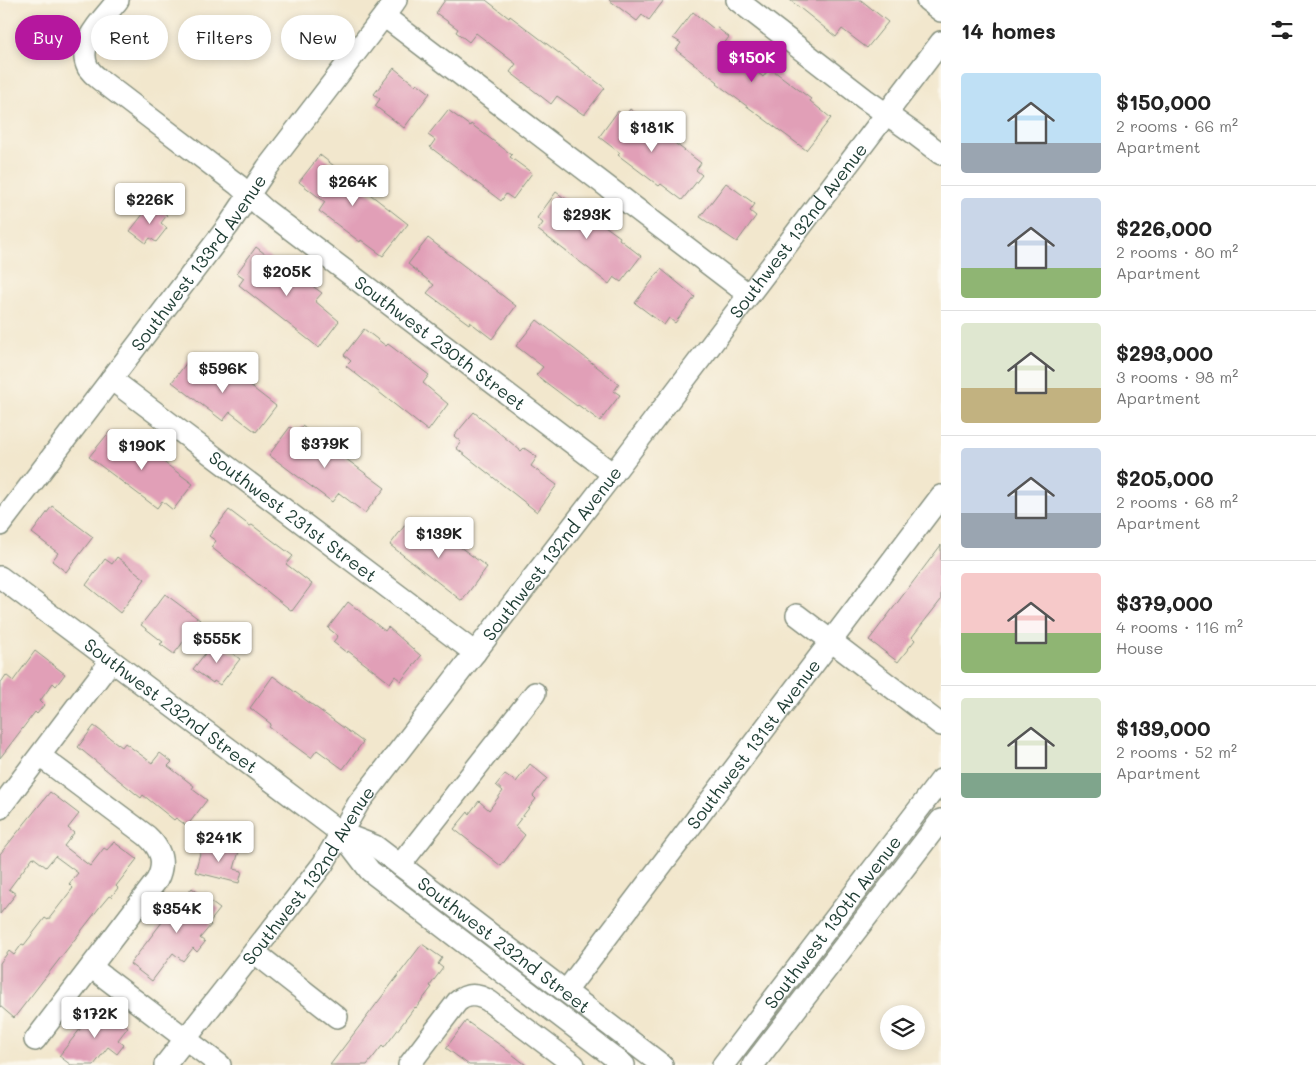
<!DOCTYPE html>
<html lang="en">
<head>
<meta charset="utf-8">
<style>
  :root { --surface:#fff; --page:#f6f6f6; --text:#222; --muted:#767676; --line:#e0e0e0; --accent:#b5179e }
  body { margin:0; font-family:Mali,sans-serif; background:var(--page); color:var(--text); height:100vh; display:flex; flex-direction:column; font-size:19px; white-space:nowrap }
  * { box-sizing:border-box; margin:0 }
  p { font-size:16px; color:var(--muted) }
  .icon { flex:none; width:28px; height:28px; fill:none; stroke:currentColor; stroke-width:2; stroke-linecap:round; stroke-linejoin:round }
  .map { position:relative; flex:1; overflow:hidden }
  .panel { display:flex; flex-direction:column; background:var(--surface); width:375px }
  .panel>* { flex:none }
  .top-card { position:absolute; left:15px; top:15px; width:475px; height:45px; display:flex; gap:10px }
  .controls { position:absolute; left:880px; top:1005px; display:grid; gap:10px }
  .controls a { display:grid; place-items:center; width:45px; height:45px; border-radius:50%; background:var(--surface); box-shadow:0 2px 8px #0003; font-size:25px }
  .price { position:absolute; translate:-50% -42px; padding:0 11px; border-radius:5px; background:#fff; color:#222; font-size:16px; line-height:32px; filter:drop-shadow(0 1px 2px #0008) }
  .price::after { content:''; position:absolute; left:50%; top:30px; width:15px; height:11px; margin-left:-8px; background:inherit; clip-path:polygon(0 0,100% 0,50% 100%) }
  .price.current { background:var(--accent); color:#fff }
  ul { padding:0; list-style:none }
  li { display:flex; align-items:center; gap:15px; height:125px; padding:0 20px }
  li+li { border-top:1px solid var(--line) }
  li span { display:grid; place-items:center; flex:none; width:140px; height:100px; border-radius:5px; color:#555 }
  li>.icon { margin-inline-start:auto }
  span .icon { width:60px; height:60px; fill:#fffc; stroke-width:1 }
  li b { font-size:21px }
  h2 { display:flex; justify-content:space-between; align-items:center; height:60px; padding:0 20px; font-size:21px }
  .tag { padding:0 18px; border-radius:22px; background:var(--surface); box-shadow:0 2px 8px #0003; font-size:18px; line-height:45px }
  .tag.current { background:var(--accent); color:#fff }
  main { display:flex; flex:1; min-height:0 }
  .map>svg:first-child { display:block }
  .building { fill:#e19fb7 }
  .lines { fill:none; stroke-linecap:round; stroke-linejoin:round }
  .minor-casing { stroke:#889280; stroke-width:24 }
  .minor { stroke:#fff; stroke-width:21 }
  .labels { text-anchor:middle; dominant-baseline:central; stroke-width:4; stroke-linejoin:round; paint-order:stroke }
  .street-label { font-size:18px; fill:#1f3d34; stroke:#fbf7ec }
</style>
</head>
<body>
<main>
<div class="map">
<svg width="941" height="1065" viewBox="0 0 941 1065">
  <rect width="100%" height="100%" fill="#fbf7ec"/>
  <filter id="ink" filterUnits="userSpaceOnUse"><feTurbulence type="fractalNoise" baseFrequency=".02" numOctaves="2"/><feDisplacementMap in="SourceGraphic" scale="10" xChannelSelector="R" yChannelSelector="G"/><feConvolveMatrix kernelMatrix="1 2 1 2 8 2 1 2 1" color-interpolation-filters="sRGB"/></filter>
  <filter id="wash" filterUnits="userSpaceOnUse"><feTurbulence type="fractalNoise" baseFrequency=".0096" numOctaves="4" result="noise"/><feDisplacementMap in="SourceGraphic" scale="20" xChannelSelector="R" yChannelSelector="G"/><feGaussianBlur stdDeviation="1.12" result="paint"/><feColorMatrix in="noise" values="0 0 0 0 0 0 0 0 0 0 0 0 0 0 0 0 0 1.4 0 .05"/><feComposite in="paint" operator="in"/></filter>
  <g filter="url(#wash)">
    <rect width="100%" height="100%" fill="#f2e7cd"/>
    <g id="blocks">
      <!-- building -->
      <path class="building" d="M445,0H486L509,18L510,16L605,88L584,115L557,96L551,104L510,72L516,64L476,33L469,42L456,32L458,29L436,13Z
        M609,0H664L649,20L642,15L637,21Z
        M790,0H861L888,22L867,48L842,29L836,37Z
        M693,12L714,29L716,27L729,37L723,45L756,71L763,77L770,68L811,99L810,101L831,118L806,150L717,84L718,82L676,50L681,43L673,38Z
        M394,68L415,85L417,83L430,93L404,128L375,106L380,99L374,94Z
        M630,109L701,163L696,170L702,175L682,200L661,184L659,186L618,155L620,153L599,137L618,111L625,116Z
        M448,110L470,126L471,124L512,155L510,157L532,173L513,199L506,194L501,201L430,147L435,140L428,135Z
        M320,155L408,224L383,256L361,240L360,242L319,211L325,202L299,182Z
        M726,183L755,204L750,211L756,216L737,242L700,217Z
        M556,192L578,208L579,207L620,237L619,239L641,256L621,282L614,277L609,284L538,230L543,223L537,218Z
        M151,204L167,215L161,223L167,228L156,242L150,238L146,243L130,231Z
        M428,238L516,306L492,339L470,322L469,324L427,293L434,285L408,264Z
        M256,247L278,264L280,262L322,293L315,301L339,321L319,348L239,285L244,278L237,273Z
        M661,269L695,297L675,323L669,318L664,325L635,303Z
        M537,320L619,384L614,391L620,395L600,421L578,405L577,406L536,375L543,367L516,346Z
        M364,329L386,346L388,344L429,375L423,383L448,404L428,431L346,366L351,361L344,355Z
        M194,353L231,381L236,375L276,406L256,432L230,412L223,421L172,382Z
        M474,412L521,451L524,448L537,457L531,466L557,485L537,512L456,448L461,442L454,436Z
        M302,426L385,488L365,513L339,493L332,502L269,455L290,427L297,433Z
        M110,431L136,451L143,442L156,453L154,455L193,484L173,510L162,501L157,508L89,457Z
        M52,506L93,537L66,572L52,561L58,553L32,533Z
        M229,510L250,526L252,525L293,556L286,564L312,584L292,611L211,547L216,541L209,536Z
        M411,517L448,546L452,541L487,567L462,601L390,545Z
        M941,545V600L912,637L915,640L898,662L869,640Z
        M117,557L145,579L120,613L86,585L105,559L112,564Z
        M165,594L200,620L174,654L160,644L163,642L141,625Z
        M348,602L385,631L388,627L421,656L401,681L395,676L390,683L348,651L347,653L333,642L338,636L328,628Z
        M215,641L240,659L220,685L214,681L213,683L193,669Z
        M35,651L65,674L56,686L53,683L40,701L44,705L37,714L35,712L0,758V684L6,675L13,681Z
        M273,676L363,742L343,769L317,750L311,758L269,727L271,724L250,708Z
        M94,726L122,747L125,743L152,763L160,753L172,762L168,766L194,786L192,789L207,800L187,826L176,818L174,820L143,795L141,798L78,747Z
        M530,764L547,778L533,796L536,799L515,826L525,835L501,866L454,829L468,812L469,814L479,801L489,810L503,791L496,785L505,774L516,782Z
        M50,792L79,814L68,828L74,833L64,846L90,866L104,848L107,850L114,842L137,859L116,886L118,888L111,897L109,896L99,908L14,1018L0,1006V963L9,951L14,955L22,944L24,945L45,918L48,920L73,888L69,884L78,873L55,856L46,867L33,857L9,889L16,894L0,914V854Z
        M203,842L239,851L234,869L242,871L239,883L195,872Z
        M192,888L220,909L209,923L211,925L200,938L205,942L197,952L193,948L183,961L173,953L152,981L130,964L182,896L184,898Z
        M422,944L442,958L438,964L443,968L434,980L430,986L432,987L416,1008L415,1007L384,1048L382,1046L367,1065H330Z
        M99,1005L128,1027L118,1040L124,1045L117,1054L108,1047L94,1065H71L59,1056Z
        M466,1021L503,1047L526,1065H469L446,1048Z"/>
    </g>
  </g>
  <g filter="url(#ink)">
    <use href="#blocks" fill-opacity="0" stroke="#889280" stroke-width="1"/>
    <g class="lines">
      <defs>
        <g id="minor">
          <path id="s1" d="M118,0C105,17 75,43 88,68C91,72 95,76 99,79L238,185L264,209L613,474"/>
          <path d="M737,0L865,99L912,132L941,154"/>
          <path d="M927,0L941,11"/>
          <path d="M384,16L749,295"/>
          <path id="s2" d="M111,379L475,653"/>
          <path id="s3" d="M0,525L228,226L267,168L396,0"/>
          <path id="s4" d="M0,577L341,833L370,871L624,1065"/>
          <path d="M797,615L941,725"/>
          <path d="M0,808L111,661"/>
          <path id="s5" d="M341,833L375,846L662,1065"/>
          <path d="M400,865L535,693"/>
          <path d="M254,952L337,1017"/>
          <path d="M91,967L220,1065"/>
          <path id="s6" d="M566,991L941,496"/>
          <path d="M35,1040L157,880C166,862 161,849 147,836L40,756"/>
          <path id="s7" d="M165,1065L323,864L358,804L613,474L941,42"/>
          <path d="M409,1065L457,1002C467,993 478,994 489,1001L574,1065"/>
          <path id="s8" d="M723,1065L941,780"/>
          <path d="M753,1065L941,820"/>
        </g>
      </defs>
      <!-- minor casing -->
      <use href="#minor" class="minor-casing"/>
      <!-- minor -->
      <use href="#minor" class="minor"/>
    </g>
  </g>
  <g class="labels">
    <!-- street labels -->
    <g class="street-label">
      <text stroke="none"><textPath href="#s7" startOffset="1048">Southwest 132nd Avenue</textPath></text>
      <text stroke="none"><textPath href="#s3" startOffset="329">Southwest 133rd Avenue</textPath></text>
      <text stroke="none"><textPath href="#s1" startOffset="526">Southwest 230th Street</textPath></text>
      <text stroke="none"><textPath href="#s2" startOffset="228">Southwest 231st Street</textPath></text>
      <text stroke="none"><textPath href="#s7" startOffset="642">Southwest 132nd Avenue</textPath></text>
      <text stroke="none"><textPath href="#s4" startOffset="214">Southwest 232nd Street</textPath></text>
      <text stroke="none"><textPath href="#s6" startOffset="310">Southwest 131st Avenue</textPath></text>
      <text stroke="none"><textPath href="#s7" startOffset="238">Southwest 132nd Avenue</textPath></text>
      <text stroke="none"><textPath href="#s8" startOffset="180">Southwest 130th Avenue</textPath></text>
      <text stroke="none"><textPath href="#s5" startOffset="199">Southwest 232nd Street</textPath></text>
    </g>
  </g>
</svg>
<div class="controls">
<a><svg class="icon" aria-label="layers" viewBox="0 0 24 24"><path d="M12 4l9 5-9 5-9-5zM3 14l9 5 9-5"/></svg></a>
</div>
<b class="price current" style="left:752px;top:83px">$150K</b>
<b class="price" style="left:652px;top:153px">$181K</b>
<b class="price" style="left:353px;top:207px">$264K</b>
<b class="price" style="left:150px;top:225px">$226K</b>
<b class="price" style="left:587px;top:240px">$293K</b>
<b class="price" style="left:287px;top:297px">$205K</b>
<b class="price" style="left:223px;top:394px">$596K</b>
<b class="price" style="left:325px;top:469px">$379K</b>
<b class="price" style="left:142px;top:471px">$190K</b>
<b class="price" style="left:439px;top:559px">$139K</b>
<b class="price" style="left:217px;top:664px">$555K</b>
<b class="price" style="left:219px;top:863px">$241K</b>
<b class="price" style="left:177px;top:934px">$354K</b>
<b class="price" style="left:95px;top:1039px">$172K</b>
<div class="top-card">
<a class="tag current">Buy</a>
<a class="tag">Rent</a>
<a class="tag">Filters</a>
<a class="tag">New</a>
</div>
</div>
<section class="panel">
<h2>14 homes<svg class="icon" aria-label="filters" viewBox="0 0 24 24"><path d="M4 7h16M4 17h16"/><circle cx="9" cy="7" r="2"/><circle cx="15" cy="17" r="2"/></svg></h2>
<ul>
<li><span style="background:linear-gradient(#bfe0f5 70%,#9aa5b1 0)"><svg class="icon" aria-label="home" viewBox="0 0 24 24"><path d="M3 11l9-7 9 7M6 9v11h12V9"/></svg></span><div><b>$150,000</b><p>2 rooms · 66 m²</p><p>Apartment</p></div></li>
<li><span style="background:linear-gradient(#c9d6e8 70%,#8fb573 0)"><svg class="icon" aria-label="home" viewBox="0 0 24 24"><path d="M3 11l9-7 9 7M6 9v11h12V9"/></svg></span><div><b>$226,000</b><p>2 rooms · 80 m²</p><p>Apartment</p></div></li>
<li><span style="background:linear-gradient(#dfe7d0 65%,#c2b280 0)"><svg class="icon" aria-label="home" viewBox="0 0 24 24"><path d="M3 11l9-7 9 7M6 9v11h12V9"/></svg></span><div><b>$293,000</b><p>3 rooms · 98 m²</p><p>Apartment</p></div></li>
<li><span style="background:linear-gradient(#c9d6e8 65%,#9aa5b1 0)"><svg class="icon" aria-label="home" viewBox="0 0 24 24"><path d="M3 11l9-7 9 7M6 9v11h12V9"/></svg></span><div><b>$205,000</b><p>2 rooms · 68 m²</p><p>Apartment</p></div></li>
<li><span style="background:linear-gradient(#f6c9c9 60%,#8fb573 0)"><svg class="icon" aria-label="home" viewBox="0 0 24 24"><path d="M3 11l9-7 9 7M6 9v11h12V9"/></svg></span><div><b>$379,000</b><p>4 rooms · 116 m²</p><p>House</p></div></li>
<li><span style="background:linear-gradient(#dfe7d0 75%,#7fa58c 0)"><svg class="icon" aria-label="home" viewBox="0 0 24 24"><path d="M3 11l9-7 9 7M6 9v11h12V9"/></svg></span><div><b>$139,000</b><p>2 rooms · 52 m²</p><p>Apartment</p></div></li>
</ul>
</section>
</main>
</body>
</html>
